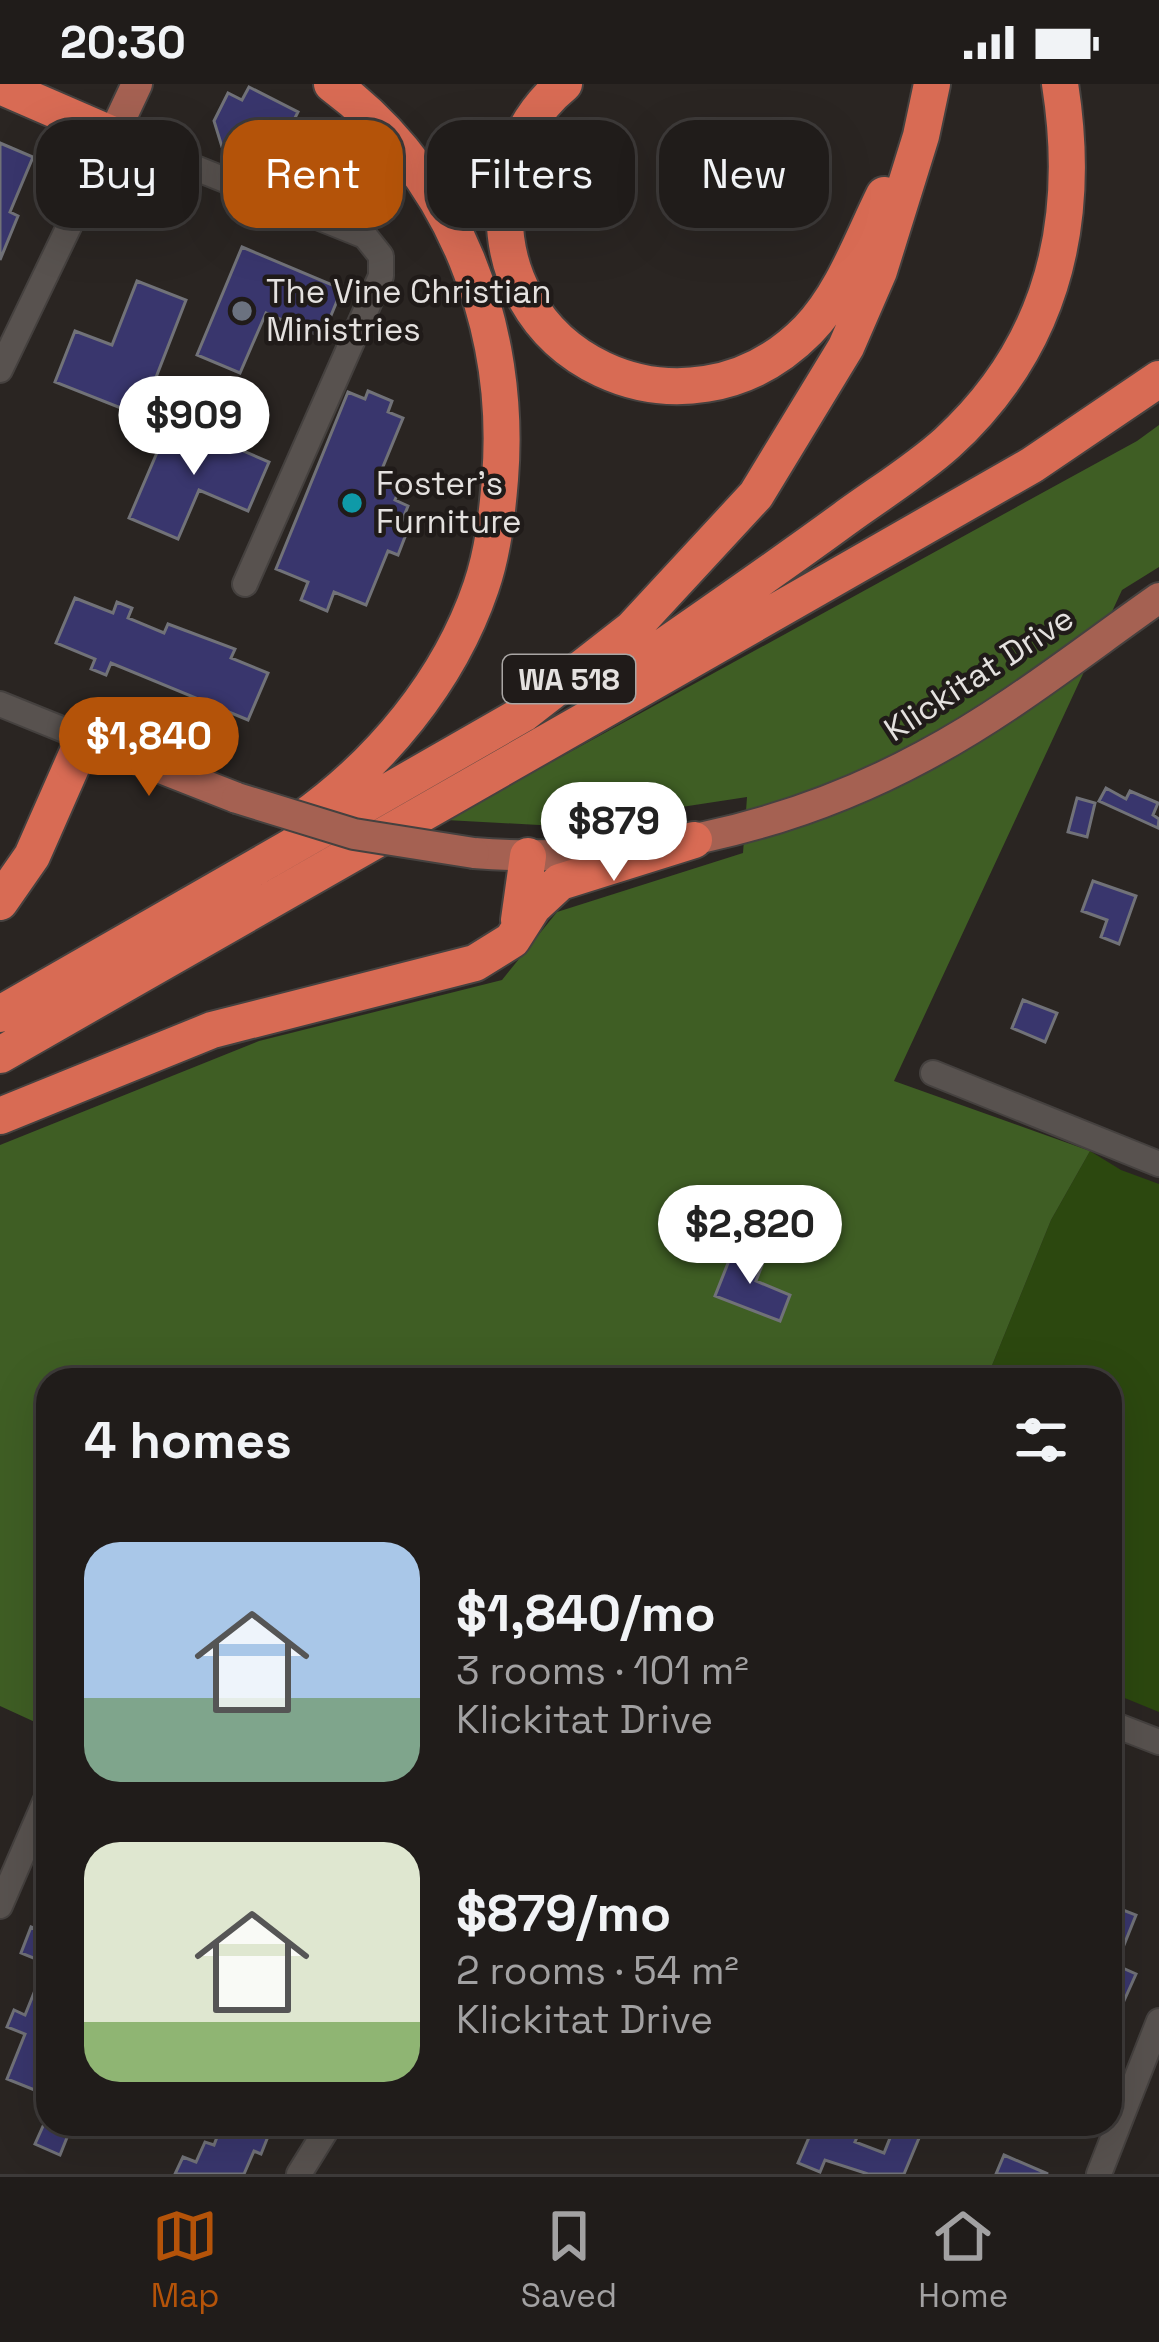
<!DOCTYPE html>
<html lang="en">
<head>
<meta charset="utf-8">
<style>
  :root { --surface:#201c1a; --page:#2d2927; --text:#f1f3f6; --muted:#a2a1a2; --line:#3d3a39; --accent:#b45309 }
  body { margin:0; font-family:"Space Grotesk",sans-serif; background:var(--page); color:var(--text); height:100vh; display:flex; flex-direction:column; font-size:45px; white-space:nowrap }
  * { box-sizing:border-box; margin:0 }
  p { font-size:39px; color:var(--muted) }
  .icon { flex:none; width:66px; height:66px; fill:none; stroke:currentColor; stroke-width:2; stroke-linecap:round; stroke-linejoin:round }
  .map { position:relative; flex:1; overflow:hidden }
  .side { position:absolute; left:36px; top:1284px; width:1086px; height:768px; display:flex; flex-direction:column; background:var(--surface); border-radius:36px; box-shadow:0 12px 48px #0002,0 0 0 3px var(--line) }
  .side>* { flex:none }
  .guide { position:absolute; left:36px; top:36px; width:1089px; height:108px; display:flex; gap:24px }
  .price { position:absolute; translate:-50% -102px; padding:0 27px; border-radius:42px; background:#fff; color:#222; font-size:39px; line-height:78px; filter:drop-shadow(0 3px 6px #0008) }
  .price::after { content:''; position:absolute; left:50%; top:72px; width:36px; height:27px; margin-left:-18px; background:inherit; clip-path:polygon(0 0,100% 0,50% 100%) }
  .price.active { background:var(--accent); color:#fff }
  ul { padding:0; list-style:none }
  li { display:flex; align-items:center; gap:36px; height:300px; padding:0 48px }
  li span { display:grid; place-items:center; flex:none; width:336px; height:240px; border-radius:36px; color:#555 }
  li>.icon { margin-inline-start:auto }
  span .icon { width:144px; height:144px; fill:#fffc; stroke-width:1 }
  li b { font-size:51px }
  h2 { display:flex; justify-content:space-between; align-items:center; height:144px; padding:0 48px; font-size:51px }
  .chip { padding:0 42px; border-radius:36px; background:var(--surface); box-shadow:0 12px 48px #0002,0 0 0 3px var(--line); font-size:42px; line-height:108px }
  .chip.active { background:var(--accent); color:#fff }
  .status { display:flex; justify-content:space-between; align-items:center; height:84px; padding:0 60px; background:var(--surface); direction:ltr }
  .status svg { height:33px; fill:currentColor }
  .tab-bar { display:flex; justify-content:space-around; align-items:center; height:168px; border-top:3px solid var(--line); background:var(--surface); font-size:33px; color:var(--muted) }
  .tab-bar a { display:grid; justify-items:center; gap:6px }
  .tab-bar .active { color:var(--accent) }
  .map>svg:first-child { display:block }
  .green { fill:#2c480f }
  .forest { fill:#3f5e24 }
  .building { fill:#39366d; stroke:#717278; stroke-width:3 }
  .lines { fill:none; stroke-linecap:round; stroke-linejoin:round }
  .minor-casing { stroke:#45413f; stroke-width:28 }
  .major-casing { stroke:#45413f; stroke-width:34 }
  .highway-casing { stroke:#45413f; stroke-width:40 }
  .minor { stroke:#58524f; stroke-width:24 }
  .major { stroke:#a56152; stroke-width:30 }
  .highway { stroke:#d86b54; stroke-width:36 }
  .major-bridge-casing { stroke:#45413f; stroke-width:34; stroke-linecap:butt }
  .major-bridge { stroke:#a56152; stroke-width:30 }
  .worship-dot { fill:#6b7280; stroke:#201b19; stroke-width:4.5 }
  .culture-dot { fill:#0f9aa8; stroke:#201b19; stroke-width:4.5 }
  .labels { text-anchor:middle; dominant-baseline:central; stroke-width:9; stroke-linejoin:round; paint-order:stroke }
  .shield { fill:#201b19; stroke:#a9a6a4; stroke-width:3 }
  .shield-label { font-size:30px; font-weight:bold; fill:#e4e1df }
  .poi-label { font-size:33px; fill:#e4e1df; stroke:#201b19; text-anchor:start }
  .street-label { font-size:33px; fill:#e4e1df; stroke:#201b19 }
</style>
</head>
<body>
<div class="status"><b>20:30</b><svg viewBox="0 0 49 12"><path d="M0 12V9h3v3zM5 12V6h3v6zM10 12V3h3v9zM15 12V0h3v12zM26 1h20v11H26zM47 4h2v5h-2z"/></svg></div>
<div class="map">
<svg width="1159" height="2090" viewBox="0 0 1159 2090">
  <rect width="100%" height="100%" fill="#2a2522"/>
  <!-- green -->
  <path class="green" d="M1090,1067L1121,1086L1159,1100V1628L1110,1608V1296H986L1051,1136Z"/>
  <!-- forest -->
  <path class="forest" d="M1159,341V483L1122,506L894,997L1090,1067L1051,1136L986,1296H48V1644L0,1622V1061L259,957L502,896L557,828L743,769L747,713L557,742L446,736L1137,357Z"/>
  <!-- building -->
  <path class="building" d="M249,3L298,28L284,56L241,72L222,63L214,37L228,9L242,16Z
    M0,59L33,73L10,128L18,132L0,176Z
    M242,163L342,205L322,253L266,229L240,289L197,271Z
    M137,197L186,216L141,332L55,298L75,247L112,261Z
    M368,307L392,317L388,328L403,334L380,390L402,399L395,416L408,422L400,442L408,445L398,471L388,467L366,521L334,508L327,527L301,516L308,498L276,485L348,308L365,315Z
    M171,336L269,378L248,427L199,406L178,455L129,434Z
    M75,514L113,529L117,518L132,524L128,534L164,549L168,540L235,565L231,574L268,589L248,636L212,621L208,630L192,624L196,614L111,579L106,591L91,585L95,575L56,559Z
    M1106,704L1126,715L1130,707L1158,719L1153,731L1159,735L1158,744L1099,717Z
    M1077,714L1095,719L1087,753L1068,748Z
    M1093,797L1136,812L1119,860L1101,853L1107,836L1082,827Z
    M1023,916L1057,929L1045,958L1012,944Z
    M734,1164L764,1176L756,1197L790,1211L780,1237L715,1212Z
    M1110,1821L1136,1831L1116,1881L1136,1890L1110,1948Z
    M31,1843L48,1850V1941L36,1970L48,1975V1993L42,2009L7,1995L25,1950L7,1943L14,1926L25,1931L46,1879L21,1869Z
    M44,2040L68,2051L60,2071L35,2060Z
    M222,2040H273L261,2070L254,2067L244,2090H175L183,2073L196,2078L205,2058L214,2061Z
    M785,2040H836L859,2049L855,2058L884,2069L894,2044L919,2054L904,2090H868L825,2076L820,2088L798,2079L810,2051Z
    M1004,2071L1048,2090H996Z"/>
  <g class="lines">
    <defs>
      <path id="minor" d="M0,286L113,51L365,152L381,172V192L245,500
        M0,620L84,654
        M933,989L1159,1080
        M1110,1639L1159,1658
        M0,1822L48,1711
        M299,2090L330,2040
        M1099,2090L1159,1937"/>
      <path id="major" d="M113,51L137,0
        M84,654L237,714
        M474,769C629,781 787,746 924,672C1007,628 1082,568 1159,514"/>
      <path id="highway" d="M564,0C533,25 513,62 507,101C481,276 687,369 808,246C843,210 862,155 884,111
        M0,2L113,51
        M641,578C709,531 777,484 844,435C878,410 916,387 947,359C1053,262 1082,138 1060,0
        M299,737C380,680 449,597 481,503C493,468 497,431 500,395C512,245 455,91 332,0
        M0,818L32,772L84,654
        M519,836L528,772
        M0,930L523,630L632,545L756,411L846,263L879,187L921,52L932,0
        M0,971L1032,381L1159,295
        M0,1032L212,946L475,879L512,856L533,823L560,798L694,756"/>
    </defs>
    <!-- minor casing -->
    <use href="#minor" class="minor-casing"/>
    <!-- major casing -->
    <use href="#major" class="major-casing"/>
    <!-- highway casing -->
    <use href="#highway" class="highway-casing"/>
    <!-- minor -->
    <use href="#minor" class="minor"/>
    <!-- major -->
    <use href="#major" class="major"/>
    <!-- highway -->
    <use href="#highway" class="highway"/>
    <defs>
      <path id="major-bridge" d="M237,714L354,750L474,769"/>
    </defs>
    <!-- major-bridge casing -->
    <use href="#major-bridge" class="major-bridge-casing"/>
    <!-- major-bridge -->
    <use href="#major-bridge" class="major-bridge"/>
  </g>
  <!-- markers -->
  <circle class="worship-dot" cx="242" cy="227" r="12"/>
  <circle class="culture-dot" cx="352" cy="419" r="12"/>
  <g class="labels">
    <!-- shield labels -->
    <rect class="shield" x="503" y="571" width="132" height="48" rx="9"/>
    <g class="shield-label">
      <text x="569" y="595">WA 518</text>
    </g>
    <!-- poi labels -->
    <g class="poi-label">
      <text x="266" y="208">The Vine Christian<tspan x="266" dy="38">Ministries</tspan></text>
      <text x="376" y="400">Foster's<tspan x="376" dy="38">Furniture</tspan></text>
    </g>
    <!-- street labels -->
    <g class="street-label">
      <text transform="translate(979 590) rotate(-33)">Klickitat Drive</text>
    </g>
  </g>
</svg>
<b class="price" style="left:194px;top:394px">$909</b>
<b class="price active" style="left:149px;top:715px">$1,840</b>
<b class="price" style="left:614px;top:800px">$879</b>
<b class="price" style="left:750px;top:1203px">$2,820</b>
<div class="guide">
<a class="chip">Buy</a>
<a class="chip active">Rent</a>
<a class="chip">Filters</a>
<a class="chip">New</a>
</div>
<section class="side">
<h2>4 homes<svg class="icon" aria-label="filters" viewBox="0 0 24 24"><path d="M4 7h16M4 17h16"/><circle cx="9" cy="7" r="2"/><circle cx="15" cy="17" r="2"/></svg></h2>
<ul>
<li><span style="background:linear-gradient(#a9c7e8 65%,#7fa58c 0)"><svg class="icon" aria-label="home" viewBox="0 0 24 24"><path d="M3 11l9-7 9 7M6 9v11h12V9"/></svg></span><div><b>$1,840/mo</b><p>3 rooms · 101 m²</p><p>Klickitat Drive</p></div></li>
<li><span style="background:linear-gradient(#dfe7d0 75%,#8fb573 0)"><svg class="icon" aria-label="home" viewBox="0 0 24 24"><path d="M3 11l9-7 9 7M6 9v11h12V9"/></svg></span><div><b>$879/mo</b><p>2 rooms · 54 m²</p><p>Klickitat Drive</p></div></li>
</ul>
</section>
</div>
<nav class="tab-bar">
<a class="active"><svg class="icon" aria-label="map" viewBox="0 0 24 24"><path d="M3 6l6-2 6 2 6-2v14l-6 2-6-2-6 2zM9 4v14M15 6v14"/></svg>Map</a>
<a><svg class="icon" aria-label="saved" viewBox="0 0 24 24"><path d="M7 4h10v16l-5-4-5 4z"/></svg>Saved</a>
<a><svg class="icon" aria-label="home" viewBox="0 0 24 24"><path d="M3 11l9-7 9 7M6 9v11h12V9"/></svg>Home</a>
</nav>
</body>
</html>
